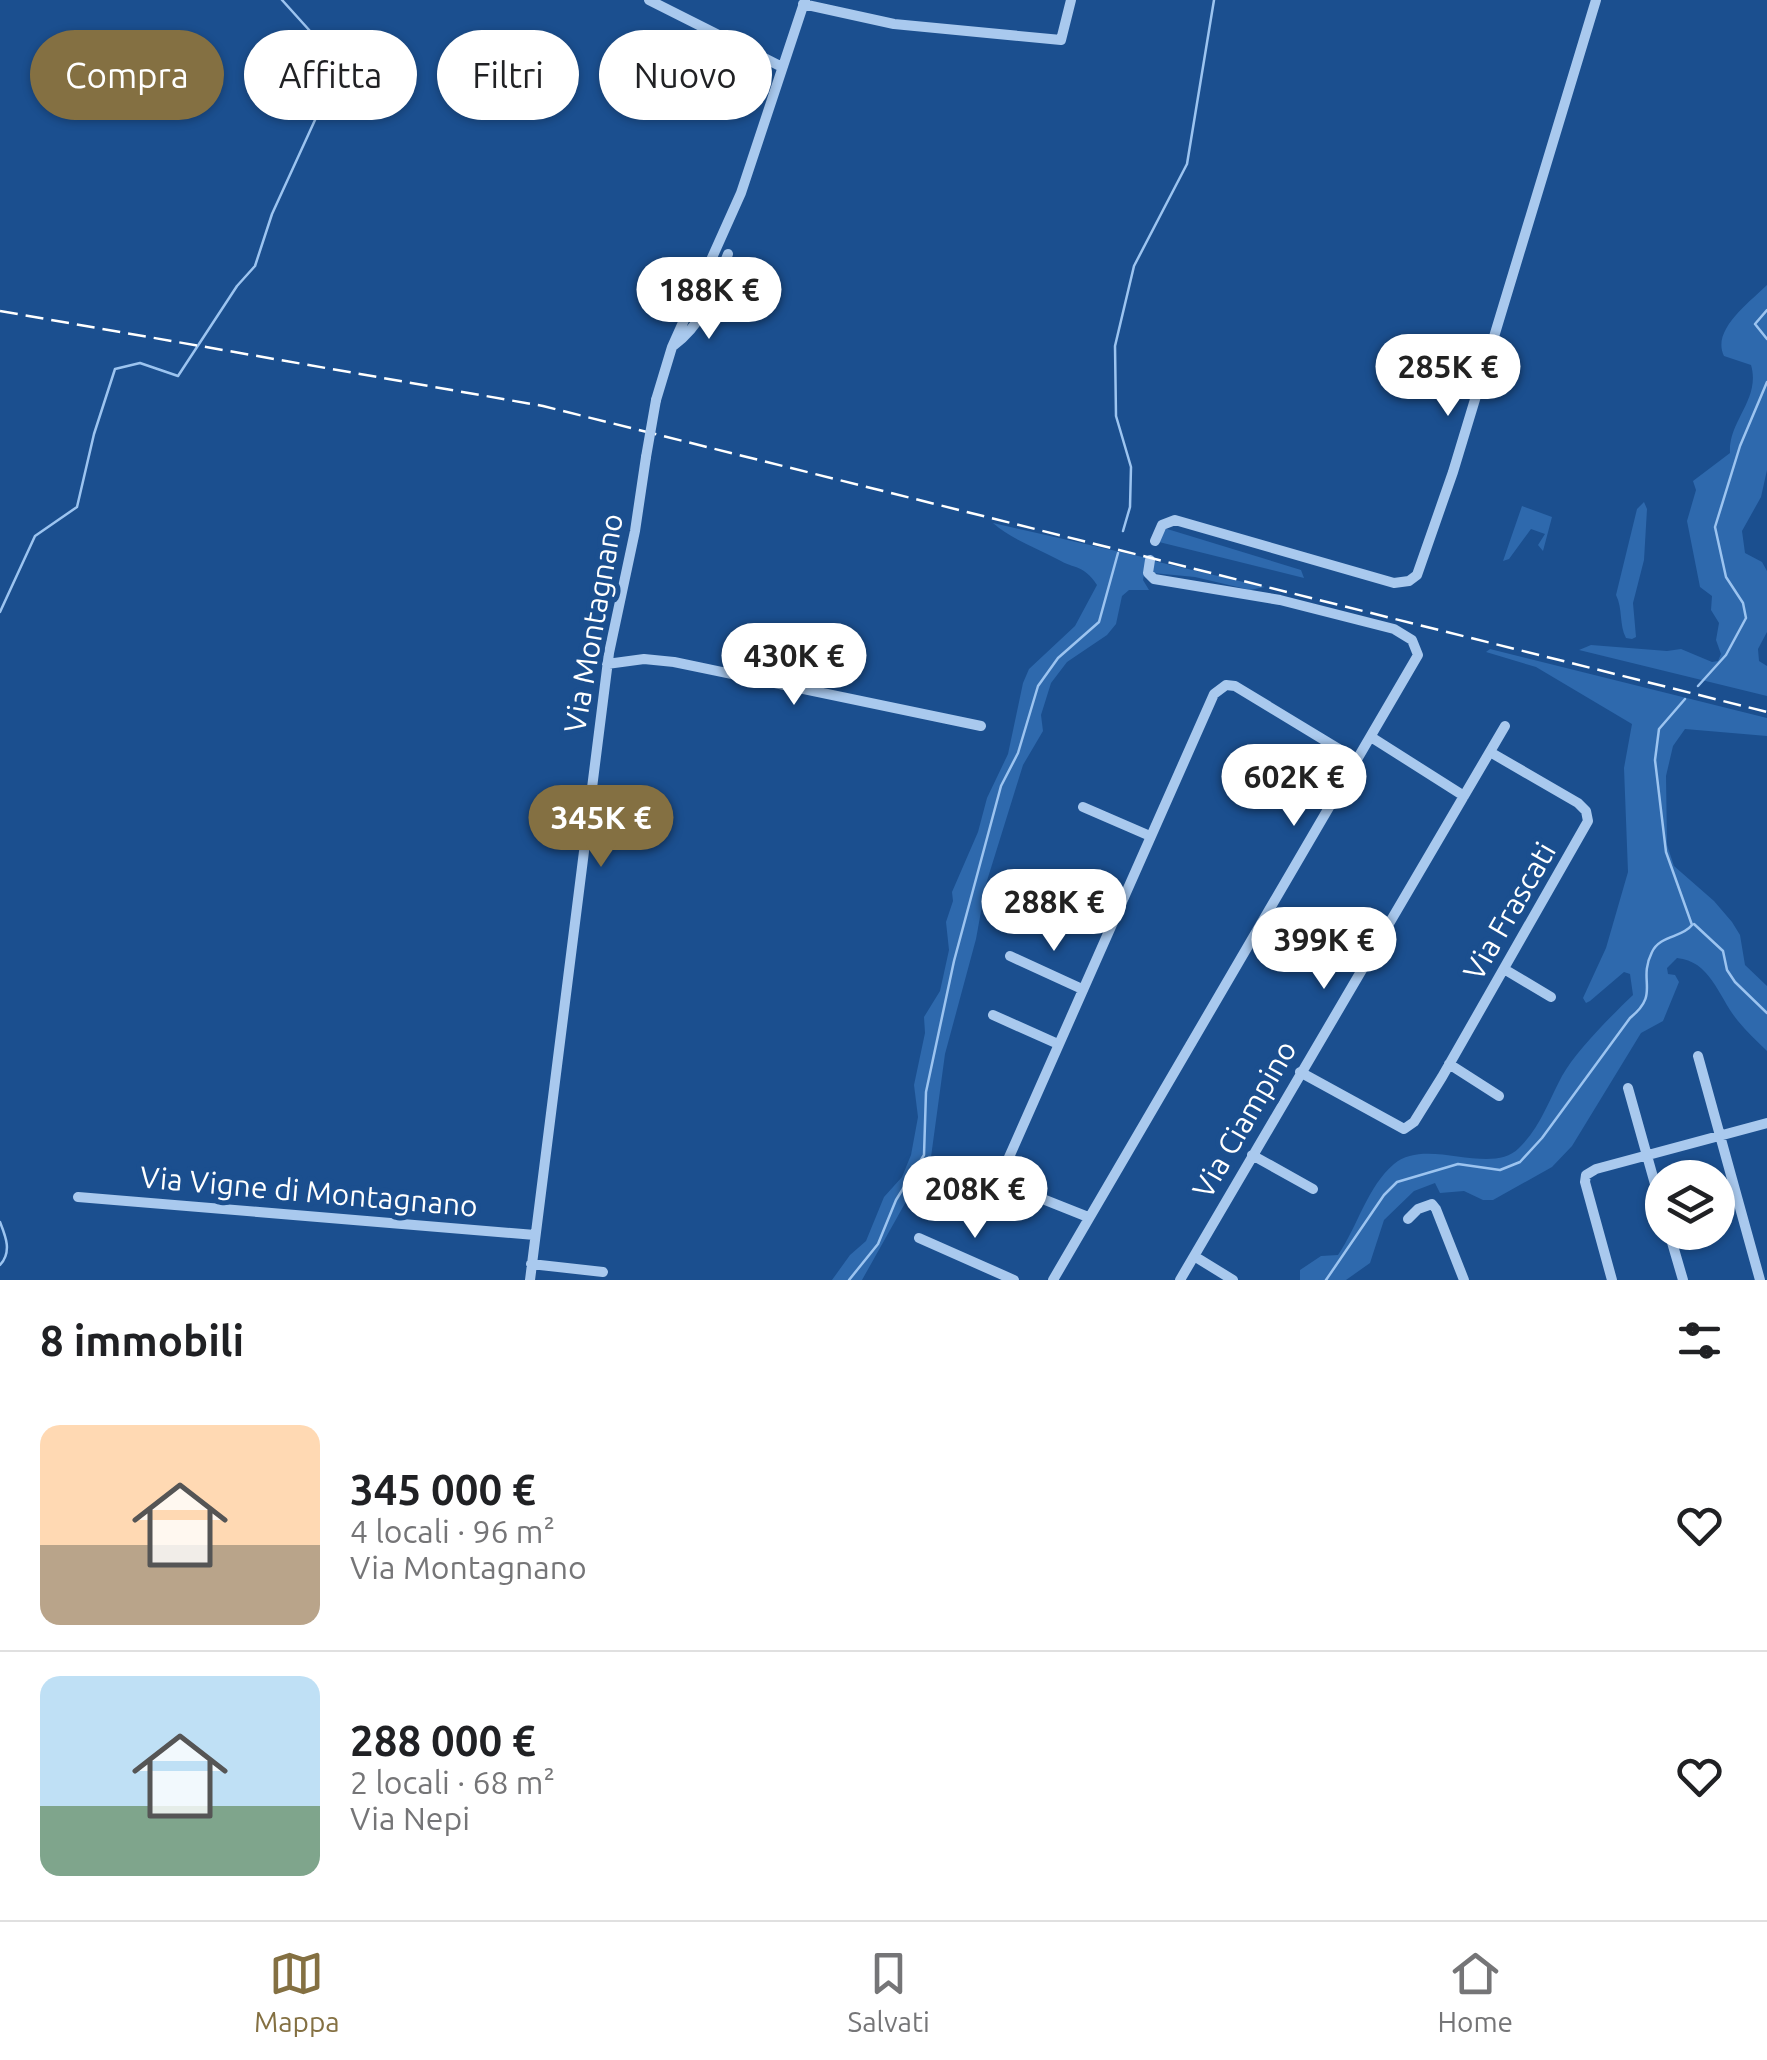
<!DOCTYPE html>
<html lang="it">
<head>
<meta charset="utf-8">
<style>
  :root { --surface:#fff; --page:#f6f6f6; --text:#202124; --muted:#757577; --line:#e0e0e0; --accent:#847042 }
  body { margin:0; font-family:Ubuntu,sans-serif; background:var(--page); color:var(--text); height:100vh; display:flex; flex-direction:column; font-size:38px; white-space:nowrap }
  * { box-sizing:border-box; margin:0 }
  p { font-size:32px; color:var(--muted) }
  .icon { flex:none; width:55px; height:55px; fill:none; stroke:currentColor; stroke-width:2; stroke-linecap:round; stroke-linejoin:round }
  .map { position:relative; height:1280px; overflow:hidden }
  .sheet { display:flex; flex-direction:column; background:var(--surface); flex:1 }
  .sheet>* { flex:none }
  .guide { position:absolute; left:30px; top:30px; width:1000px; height:90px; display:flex; gap:20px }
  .controls { position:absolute; left:1645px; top:1160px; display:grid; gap:20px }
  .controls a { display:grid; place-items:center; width:90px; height:90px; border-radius:50%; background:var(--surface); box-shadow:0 2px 8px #0004; font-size:50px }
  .price { position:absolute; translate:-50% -85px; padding:0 22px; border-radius:35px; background:#fff; color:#222; font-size:32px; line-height:65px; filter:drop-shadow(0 2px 5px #0008) }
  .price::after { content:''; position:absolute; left:50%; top:60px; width:30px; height:22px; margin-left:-15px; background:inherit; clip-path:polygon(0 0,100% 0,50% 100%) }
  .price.active { background:var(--accent); color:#fff }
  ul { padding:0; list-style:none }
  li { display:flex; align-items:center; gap:30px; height:250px; padding:0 40px }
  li+li { border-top:2px solid var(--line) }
  li span { display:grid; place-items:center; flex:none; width:280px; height:200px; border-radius:20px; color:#555 }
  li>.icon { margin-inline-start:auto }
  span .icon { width:120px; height:120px; fill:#fffc; stroke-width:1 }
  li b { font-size:42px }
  h2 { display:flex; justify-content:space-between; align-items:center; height:120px; padding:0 40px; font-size:42px }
  .pill { padding:0 35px; border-radius:45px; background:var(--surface); box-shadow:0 2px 8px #0004; font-size:35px; line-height:90px }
  .pill.active { background:var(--accent); color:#fff }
  .dock { display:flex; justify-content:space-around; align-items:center; height:140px; border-top:2px solid var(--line); background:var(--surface); font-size:28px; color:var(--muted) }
  .dock a { display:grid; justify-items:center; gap:5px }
  .dock .active { color:var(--accent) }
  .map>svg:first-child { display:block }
  .green { fill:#2e69ad }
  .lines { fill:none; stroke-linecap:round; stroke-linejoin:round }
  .stream { stroke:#9cc4f0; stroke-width:2.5 }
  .minor { stroke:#a9c9ee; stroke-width:10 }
  .rail { stroke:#fff; stroke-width:2.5; stroke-dasharray:18 8; stroke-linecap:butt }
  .minor-bridge { stroke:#a9c9ee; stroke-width:10 }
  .labels { text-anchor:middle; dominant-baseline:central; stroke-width:10; stroke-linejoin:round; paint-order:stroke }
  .street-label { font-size:30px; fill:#fff; stroke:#1b4f8f }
</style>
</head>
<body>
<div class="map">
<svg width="1767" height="1280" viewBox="0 0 1767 1280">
  <rect width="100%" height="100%" fill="#1b4f8f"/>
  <!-- green -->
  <path class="green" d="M1767,285V470L1761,497L1742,531L1745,553L1762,562L1767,571V632L1758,649L1759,661L1767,666V696L1579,650L1591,645L1667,651L1681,649L1712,662L1718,661L1721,654L1716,640L1719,623L1711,610L1712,596L1700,587L1687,521L1696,490L1693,481L1730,453C1728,421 1761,399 1751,365L1724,356C1711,330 1750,302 1767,285Z
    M1644,502L1647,509L1644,560L1633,603L1636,637L1632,639L1626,638C1619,625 1623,609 1616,595L1637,509Z
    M1522,506L1552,517L1543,551L1538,545L1545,534L1531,529L1509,559L1503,561Z
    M993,523L1147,558L1143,580L1149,590H1129L1122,596L1116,624L1107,635L1067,662L1051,683L1041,715L1043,731L1023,765L986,884L976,939L945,1054L931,1157L862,1280H832L850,1255L866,1241L884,1197L902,1177L911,1155L918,1117L914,1085L925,1033L924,1017L940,991L949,950L946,922L953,901L952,892L978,832L987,798L1008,754L1023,683L1029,669L1075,626L1097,585C1083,564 1076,570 1057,559C1036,548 1011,539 993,523Z
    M1164,528L1301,570L1304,578L1159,542Z
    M1154,561L1265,587L1250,590L1195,577L1153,573Z
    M1490,649L1767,718V736L1685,729L1673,746L1666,776L1667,845L1674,866L1714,901L1732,922L1740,935L1745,965L1767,986V1051C1757,1041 1747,1032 1738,1021C1719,998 1711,961 1677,958L1667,968L1668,974L1675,975L1679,982L1663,1021L1641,1033L1572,1146L1552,1167L1493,1200H1483L1464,1191L1440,1193L1435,1183L1414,1191L1384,1220L1370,1263L1346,1280H1300V1270L1321,1256L1338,1255C1358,1226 1367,1187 1394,1164C1427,1136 1490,1177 1519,1148C1540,1128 1549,1100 1562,1076C1576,1051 1612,1015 1633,995L1630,974L1624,972L1590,1001L1586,1003L1583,998L1606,948L1628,872L1624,768L1632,724L1536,667L1486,652Z"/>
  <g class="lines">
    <!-- stream -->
    <path class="stream" d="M1767,310L1755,324L1767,339
      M1123,531L1130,507L1131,467L1116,416L1115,346L1134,266L1187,164L1214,0
      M0,612L35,536L77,507L94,434L115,369L140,363L178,376L237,286L255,266L272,214L331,85L319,41L282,0
      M1698,686L1726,655L1746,618L1743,603L1726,577L1715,527L1740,446L1767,382
      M1694,924L1723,951L1727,970L1735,982L1767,1013
      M0,1222C6,1237 12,1252 0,1265
      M849,1280L878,1244L896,1200L924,1155L926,1092L954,961L1001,786L1018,753L1038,686L1058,658L1099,622L1118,553
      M1326,1280L1384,1195L1397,1182L1458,1164L1500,1170L1520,1162L1542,1138L1630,1018C1661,993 1637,982 1652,952C1660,935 1682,938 1692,925L1666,852L1655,760L1659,729L1685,699"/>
    <!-- minor -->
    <path class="minor" d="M649,0L780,66
      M803,4L894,24L1061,40L1071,0
      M673,346C705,322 714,290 728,254
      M656,400L672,347L741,193L805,0
      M1155,541L1162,525L1175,520L1394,583L1409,581L1417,575L1453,472L1596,0
      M607,664L644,659L674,662L981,726
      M1371,737L1464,796
      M1083,807L1150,836
      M1010,956L1082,989
      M1504,969L1551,997
      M993,1015L1058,1044
      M1698,1056L1760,1280
      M1449,1064L1499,1096
      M1300,1072L1404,1129L1414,1122L1442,1077L1588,821L1586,811L1578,803L1490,752
      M1628,1088L1662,1209
      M1252,1155L1313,1189
      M78,1197L535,1235
      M1088,1217L1010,1186L1003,1181L1002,1173L1214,694L1226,685L1235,686L1357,760
      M1408,1219L1418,1209L1432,1204L1436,1209L1464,1280
      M1669,1232L1683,1280
      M919,1238L1014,1280
      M1194,1256L1233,1280
      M531,1264L603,1272
      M530,1280L609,653L635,531L646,457
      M1053,1280L1418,655L1412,640L1394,629L1280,600L1154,579L1148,573L1150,560
      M1180,1280L1505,726
      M1612,1280L1585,1182L1586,1175L1596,1169L1767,1123"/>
    <!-- rail -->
    <path class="rail" d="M0,311L543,406L1767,712"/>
    <!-- minor-bridge -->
    <path class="minor-bridge" d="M646,457L656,400"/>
  </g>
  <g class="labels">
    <!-- street labels -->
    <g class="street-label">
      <text transform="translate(593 623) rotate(-80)">Via Montagnano</text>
      <text transform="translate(1509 911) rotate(-60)">Via Frascati</text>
      <text transform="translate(1244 1119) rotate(-60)">Via Ciampino</text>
      <text transform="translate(309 1191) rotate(5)">Via Vigne di Montagnano</text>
    </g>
  </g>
</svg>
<div class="controls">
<a><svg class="icon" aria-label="layers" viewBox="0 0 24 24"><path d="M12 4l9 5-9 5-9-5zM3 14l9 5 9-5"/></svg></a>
</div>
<b class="price" style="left:709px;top:342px">188K €</b>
<b class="price" style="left:1448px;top:419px">285K €</b>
<b class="price" style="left:794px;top:708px">430K €</b>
<b class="price" style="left:1294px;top:829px">602K €</b>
<b class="price active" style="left:601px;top:870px">345K €</b>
<b class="price" style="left:1054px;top:954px">288K €</b>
<b class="price" style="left:1324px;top:992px">399K €</b>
<b class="price" style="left:975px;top:1241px">208K €</b>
<div class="guide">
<a class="pill active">Compra</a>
<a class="pill">Affitta</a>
<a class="pill">Filtri</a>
<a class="pill">Nuovo</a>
</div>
</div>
<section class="sheet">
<h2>8 immobili<svg class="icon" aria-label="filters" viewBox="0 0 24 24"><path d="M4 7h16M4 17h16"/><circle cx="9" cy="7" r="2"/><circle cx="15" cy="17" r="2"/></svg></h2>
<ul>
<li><span style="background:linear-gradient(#ffd9b3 60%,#b9a48a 0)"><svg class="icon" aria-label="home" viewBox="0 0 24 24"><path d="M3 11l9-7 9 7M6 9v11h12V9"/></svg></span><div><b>345 000 €</b><p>4 locali · 96 m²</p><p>Via Montagnano</p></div><svg class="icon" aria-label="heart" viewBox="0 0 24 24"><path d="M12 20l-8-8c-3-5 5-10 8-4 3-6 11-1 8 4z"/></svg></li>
<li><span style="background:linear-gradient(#bfe0f5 65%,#7fa58c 0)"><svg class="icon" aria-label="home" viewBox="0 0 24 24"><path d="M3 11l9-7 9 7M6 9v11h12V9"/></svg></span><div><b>288 000 €</b><p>2 locali · 68 m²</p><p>Via Nepi</p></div><svg class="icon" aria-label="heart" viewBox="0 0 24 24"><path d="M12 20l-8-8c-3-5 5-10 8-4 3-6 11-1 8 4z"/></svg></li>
</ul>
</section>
<nav class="dock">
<a class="active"><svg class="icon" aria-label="map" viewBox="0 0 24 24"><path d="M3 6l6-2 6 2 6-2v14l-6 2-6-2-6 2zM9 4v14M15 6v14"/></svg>Mappa</a>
<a><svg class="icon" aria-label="saved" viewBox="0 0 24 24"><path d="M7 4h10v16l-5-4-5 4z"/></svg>Salvati</a>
<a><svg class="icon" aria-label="home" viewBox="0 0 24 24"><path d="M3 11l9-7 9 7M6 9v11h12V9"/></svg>Home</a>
</nav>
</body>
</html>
